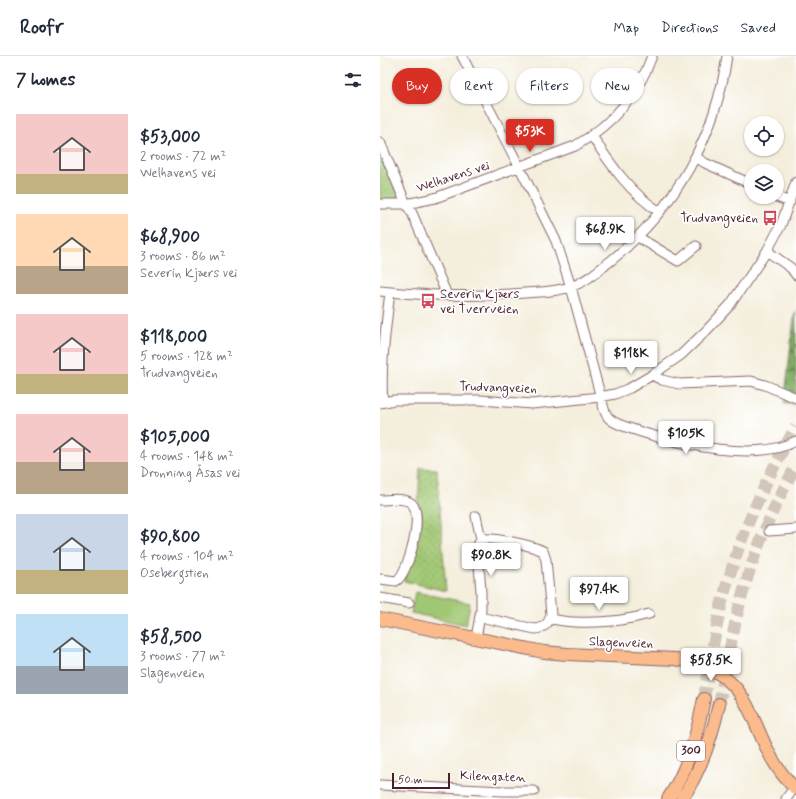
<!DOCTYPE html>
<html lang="en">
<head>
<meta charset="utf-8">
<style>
  :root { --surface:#fff; --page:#f6f6f7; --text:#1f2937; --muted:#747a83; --line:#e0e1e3; --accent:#d93025 }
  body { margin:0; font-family:Mynerve,sans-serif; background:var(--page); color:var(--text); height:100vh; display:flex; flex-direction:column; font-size:15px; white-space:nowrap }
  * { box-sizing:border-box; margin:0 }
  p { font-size:13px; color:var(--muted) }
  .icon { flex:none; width:22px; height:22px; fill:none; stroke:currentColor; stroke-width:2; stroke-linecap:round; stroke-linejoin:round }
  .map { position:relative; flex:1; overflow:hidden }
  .details { display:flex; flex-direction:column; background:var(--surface); width:380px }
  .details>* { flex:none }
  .guide { position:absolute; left:12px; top:12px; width:344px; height:36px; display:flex; gap:8px }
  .controls { position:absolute; left:364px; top:60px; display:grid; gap:8px }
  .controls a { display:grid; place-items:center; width:40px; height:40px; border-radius:50%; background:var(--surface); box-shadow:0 1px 3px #0004; font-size:20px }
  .scale { position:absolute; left:12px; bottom:10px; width:58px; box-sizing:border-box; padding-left:4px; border:2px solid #4a1f2b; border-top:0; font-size:11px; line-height:14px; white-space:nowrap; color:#4a1f2b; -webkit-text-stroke:3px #fff; paint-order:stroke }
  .price { position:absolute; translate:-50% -34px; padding:0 9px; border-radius:4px; background:#fff; color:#222; font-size:13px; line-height:26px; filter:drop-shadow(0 1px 2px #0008) }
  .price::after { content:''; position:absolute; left:50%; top:24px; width:12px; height:9px; margin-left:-6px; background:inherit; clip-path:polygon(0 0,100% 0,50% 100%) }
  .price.active { background:var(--accent); color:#fff }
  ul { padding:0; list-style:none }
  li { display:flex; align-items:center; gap:12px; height:100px; padding:0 16px }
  li span { display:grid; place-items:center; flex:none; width:112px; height:80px; border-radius:0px; color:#555 }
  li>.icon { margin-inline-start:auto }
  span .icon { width:48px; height:48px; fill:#fffc; stroke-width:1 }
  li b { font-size:17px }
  h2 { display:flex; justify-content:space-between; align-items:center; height:48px; padding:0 16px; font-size:17px }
  .tag { padding:0 14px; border-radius:18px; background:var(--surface); box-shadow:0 1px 3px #0004; font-size:14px; line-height:36px }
  .tag.active { background:var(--accent); color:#fff }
  header { display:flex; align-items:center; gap:24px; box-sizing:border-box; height:56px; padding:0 20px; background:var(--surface); border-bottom:1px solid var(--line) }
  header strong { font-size:19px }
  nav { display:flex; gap:22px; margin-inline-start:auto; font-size:14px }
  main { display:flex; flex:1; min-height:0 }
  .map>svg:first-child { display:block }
  .grass { fill:#a0c773; stroke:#75734f }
  .forest { fill:url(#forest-firs); stroke:#656648 }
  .park { fill:url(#park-dots); stroke:#75734f }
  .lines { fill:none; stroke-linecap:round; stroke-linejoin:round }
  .major-tunnel { stroke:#d2c5b9; stroke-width:12; stroke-dasharray:12 6; stroke-linecap:butt }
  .minor-casing { stroke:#866769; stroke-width:11 }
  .major-casing { stroke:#866769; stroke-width:14 }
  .minor { stroke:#fff; stroke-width:9 }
  .major { stroke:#fbbb8d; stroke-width:12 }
  .labels { text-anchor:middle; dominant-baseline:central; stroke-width:3.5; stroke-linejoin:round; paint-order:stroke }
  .shield { fill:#fff; stroke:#80626b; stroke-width:1 }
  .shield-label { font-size:12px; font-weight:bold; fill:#4a1f2b }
  .street-label { font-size:13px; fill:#4a1f2b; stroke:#fff }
  .poi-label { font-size:13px; fill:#4a1f2b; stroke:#fff; text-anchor:end }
</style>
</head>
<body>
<header>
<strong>Roofr</strong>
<nav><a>Map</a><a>Directions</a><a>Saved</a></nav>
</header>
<main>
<section class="details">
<h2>7 homes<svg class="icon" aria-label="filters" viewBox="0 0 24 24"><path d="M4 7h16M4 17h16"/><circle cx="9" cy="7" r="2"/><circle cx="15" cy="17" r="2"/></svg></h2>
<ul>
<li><span style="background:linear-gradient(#f6c9c9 75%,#c2b280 0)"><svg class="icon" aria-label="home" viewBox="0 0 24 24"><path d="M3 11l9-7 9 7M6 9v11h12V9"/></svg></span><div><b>$53,000</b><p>2 rooms · 72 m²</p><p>Welhavens vei</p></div></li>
<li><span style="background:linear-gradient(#ffd9b3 65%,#b9a48a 0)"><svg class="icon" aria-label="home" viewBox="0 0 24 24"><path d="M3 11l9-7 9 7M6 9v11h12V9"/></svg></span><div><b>$68,900</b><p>3 rooms · 86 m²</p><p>Severin Kjærs vei</p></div></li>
<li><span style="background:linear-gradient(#f6c9c9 75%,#c2b280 0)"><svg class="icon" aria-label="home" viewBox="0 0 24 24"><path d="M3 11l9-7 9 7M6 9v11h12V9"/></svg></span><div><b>$118,000</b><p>5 rooms · 128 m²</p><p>Trudvangveien</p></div></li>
<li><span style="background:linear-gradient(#f6c9c9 60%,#b9a48a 0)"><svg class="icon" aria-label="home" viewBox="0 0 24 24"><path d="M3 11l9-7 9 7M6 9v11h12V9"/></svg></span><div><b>$105,000</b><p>4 rooms · 148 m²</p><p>Dronning Åsas vei</p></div></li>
<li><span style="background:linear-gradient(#c9d6e8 70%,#c2b280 0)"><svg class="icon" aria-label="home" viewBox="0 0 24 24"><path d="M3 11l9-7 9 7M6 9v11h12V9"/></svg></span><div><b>$90,800</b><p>4 rooms · 104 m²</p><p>Osebergstien</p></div></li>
<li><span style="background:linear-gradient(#bfe0f5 65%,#9aa5b1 0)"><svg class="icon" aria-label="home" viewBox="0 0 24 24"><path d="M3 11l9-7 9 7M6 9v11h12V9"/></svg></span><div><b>$58,500</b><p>3 rooms · 77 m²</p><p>Slagenveien</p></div></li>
</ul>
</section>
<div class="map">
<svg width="416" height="743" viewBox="0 0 416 743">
  <defs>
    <pattern id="forest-firs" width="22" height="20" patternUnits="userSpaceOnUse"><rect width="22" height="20" fill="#80ac65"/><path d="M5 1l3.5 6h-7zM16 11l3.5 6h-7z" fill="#6b8b53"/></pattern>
    <pattern id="park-dots" width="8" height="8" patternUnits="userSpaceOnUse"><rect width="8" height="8" fill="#a0c773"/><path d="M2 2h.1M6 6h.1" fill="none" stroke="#8baa64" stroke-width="1.8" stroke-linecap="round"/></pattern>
  </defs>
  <rect width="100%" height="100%" fill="#fff"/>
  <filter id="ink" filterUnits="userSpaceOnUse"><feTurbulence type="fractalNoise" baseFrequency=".025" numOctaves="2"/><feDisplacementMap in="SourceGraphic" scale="8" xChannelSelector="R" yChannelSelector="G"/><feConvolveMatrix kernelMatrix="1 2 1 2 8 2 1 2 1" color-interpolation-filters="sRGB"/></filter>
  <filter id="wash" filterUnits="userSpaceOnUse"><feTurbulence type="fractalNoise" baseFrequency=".012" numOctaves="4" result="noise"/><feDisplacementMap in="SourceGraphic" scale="16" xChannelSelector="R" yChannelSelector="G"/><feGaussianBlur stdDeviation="0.9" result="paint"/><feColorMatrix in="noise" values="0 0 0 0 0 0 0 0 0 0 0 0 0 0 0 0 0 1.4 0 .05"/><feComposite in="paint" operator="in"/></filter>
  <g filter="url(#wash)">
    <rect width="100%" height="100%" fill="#f4eedc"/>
    <!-- grass -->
    <path class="grass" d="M35,536L90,547L86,569L31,557Z"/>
    <!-- forest -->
    <path class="forest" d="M416,254V348H404L414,261Z"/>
    <!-- park -->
    <path class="park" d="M0,94L18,138V141L14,145H0Z
      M40,412L57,413L66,535L24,525L38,451Z"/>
  </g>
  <g filter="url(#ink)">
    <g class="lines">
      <!-- major-tunnel -->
      <path class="major-tunnel" d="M324,643C329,612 334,581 341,550C357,487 383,427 416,371
        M339,648C346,613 352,578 361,543C374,497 392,452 416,410"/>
      <defs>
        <path id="minor" d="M82,0L140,112L176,185L191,231L224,353C225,356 227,361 230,363C236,369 253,373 261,376C302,389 377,406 416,385
          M212,80C230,108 251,138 280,156
          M0,86L26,148L32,157L67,239
          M316,101L325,107L371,128
          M397,141L410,146
          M0,148H26L55,142L195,90C231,69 258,40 272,0
          M258,181L298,205L316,190
          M387,195L411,212L416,219
          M0,235C48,240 97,241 145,237C160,236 175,236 190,231C206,226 220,213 233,203C295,152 336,80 347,0
          M272,319L282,324L299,328L371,325L385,329L416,342
          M3,346C0,313 6,270 10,236
          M0,347L14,344H101L152,348L220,341L235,338L250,332L272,319L301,299L326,275L350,249L387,195L401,169L416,126
          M0,444C8,444 24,441 31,447C45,457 28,519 16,525L0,523
          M389,475L416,473
          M0,542L29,547
          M100,561L155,573C164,572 169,568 171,558L166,504L163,495C151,489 113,481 101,483
          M170,563C179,564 187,566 195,566C220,567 245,565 269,558
          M96,582L101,554V536L98,495V489L101,483L96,460
          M0,729L123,735H154
          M406,743L414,732"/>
        <path id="major" d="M0,563L164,596L187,598L295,603C386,615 363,685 416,733
          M288,743C308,713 317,678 324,643
          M302,743C321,714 332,681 339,648"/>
      </defs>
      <!-- minor casing -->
      <use href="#minor" class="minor-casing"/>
      <!-- major casing -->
      <use href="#major" class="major-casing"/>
      <!-- minor -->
      <use href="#minor" class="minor"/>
      <!-- major -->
      <use href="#major" class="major"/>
    </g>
  </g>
  <!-- icons -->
  <defs>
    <symbol id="bus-bare" viewBox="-9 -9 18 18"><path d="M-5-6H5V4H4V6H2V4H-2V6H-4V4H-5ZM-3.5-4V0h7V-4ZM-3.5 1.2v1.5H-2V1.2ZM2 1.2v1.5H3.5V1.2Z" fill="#d1495b" stroke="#fff" stroke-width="2.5" paint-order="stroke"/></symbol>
  </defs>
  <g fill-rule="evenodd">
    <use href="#bus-bare" x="379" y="151" width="22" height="22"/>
    <use href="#bus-bare" x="37" y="234" width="22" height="22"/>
  </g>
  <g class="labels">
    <!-- shield labels -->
    <rect class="shield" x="297" y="685" width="28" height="20" rx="3"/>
    <g class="shield-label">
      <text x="311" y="695">300</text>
    </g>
    <!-- street labels -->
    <g class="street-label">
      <text transform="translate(73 121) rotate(-18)">Welhavens vei</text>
      <text transform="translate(118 332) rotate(2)">Trudvangveien</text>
      <text transform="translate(241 587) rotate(2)">Slagenveien</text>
      <text transform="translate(113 721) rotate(2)">Kilengaten</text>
    </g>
    <!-- poi labels -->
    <g class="poi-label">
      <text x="378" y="162">Trudvangveien</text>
      <text x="60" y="238" text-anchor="start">Severin Kjærs<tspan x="60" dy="15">vei Tverrveien</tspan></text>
    </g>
  </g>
</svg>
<div class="controls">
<a><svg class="icon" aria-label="locate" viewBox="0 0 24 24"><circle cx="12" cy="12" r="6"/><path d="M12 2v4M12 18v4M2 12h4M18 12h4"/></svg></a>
<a><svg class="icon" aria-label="layers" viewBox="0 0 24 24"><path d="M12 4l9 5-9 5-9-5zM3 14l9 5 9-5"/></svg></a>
</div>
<div class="scale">50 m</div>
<b class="price active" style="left:150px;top:97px">$53K</b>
<b class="price" style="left:225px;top:195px">$68.9K</b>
<b class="price" style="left:251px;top:319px">$118K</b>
<b class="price" style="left:306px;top:399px">$105K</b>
<b class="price" style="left:111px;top:521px">$90.8K</b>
<b class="price" style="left:219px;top:555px">$97.4K</b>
<b class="price" style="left:331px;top:626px">$58.5K</b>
<div class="guide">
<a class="tag active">Buy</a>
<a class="tag">Rent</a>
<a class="tag">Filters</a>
<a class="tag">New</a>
</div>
</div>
</main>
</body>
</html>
